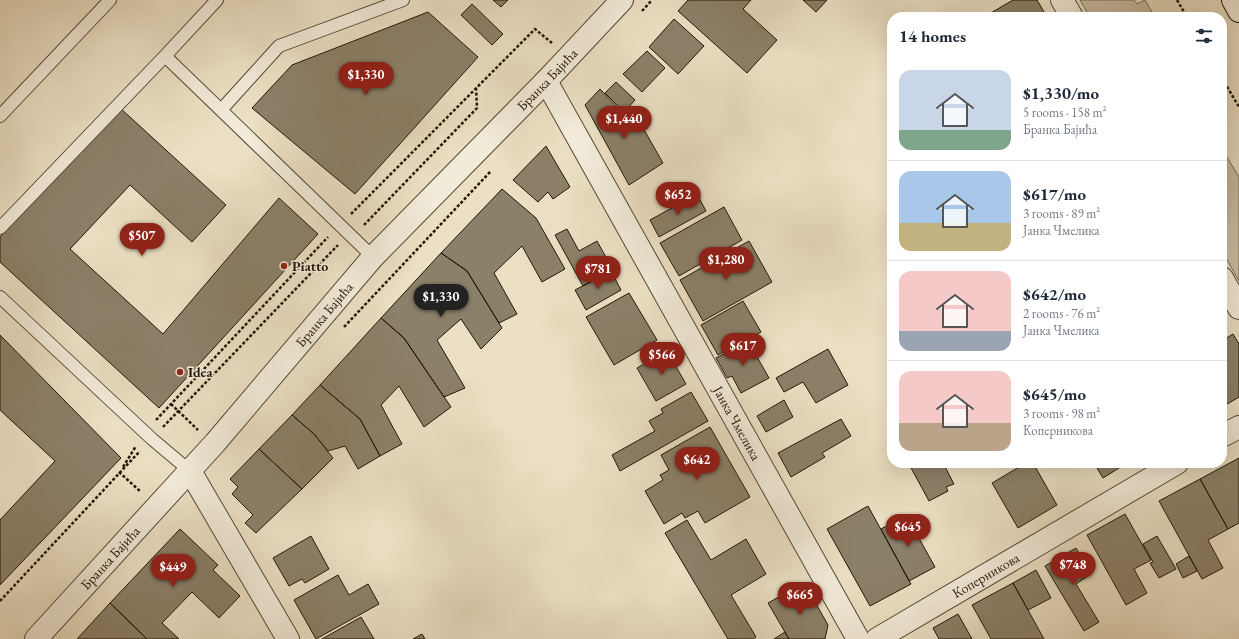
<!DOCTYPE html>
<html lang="en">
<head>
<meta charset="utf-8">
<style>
  :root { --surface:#fff; --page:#f2f2f3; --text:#1f2937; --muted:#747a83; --line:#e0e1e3; --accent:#8f2418 }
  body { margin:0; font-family:"EB Garamond",serif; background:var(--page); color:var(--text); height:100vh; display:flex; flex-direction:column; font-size:15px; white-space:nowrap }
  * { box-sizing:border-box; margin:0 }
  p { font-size:13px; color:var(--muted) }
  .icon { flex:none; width:22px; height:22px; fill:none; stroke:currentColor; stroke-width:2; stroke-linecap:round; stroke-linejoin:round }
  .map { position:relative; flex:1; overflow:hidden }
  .panel { position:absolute; left:887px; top:12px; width:340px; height:456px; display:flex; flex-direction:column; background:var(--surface); border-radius:16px; box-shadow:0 4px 16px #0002 }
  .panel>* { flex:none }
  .price { position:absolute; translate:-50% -34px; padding:0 9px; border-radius:14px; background:var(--accent); color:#fff; font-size:13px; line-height:26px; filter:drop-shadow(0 1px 2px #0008) }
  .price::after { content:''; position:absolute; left:50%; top:24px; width:12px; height:9px; margin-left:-6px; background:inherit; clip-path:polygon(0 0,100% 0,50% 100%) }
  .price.current { background:#222; color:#fff }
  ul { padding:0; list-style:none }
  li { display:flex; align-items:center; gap:12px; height:100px; padding:0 12px }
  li+li { border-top:1px solid var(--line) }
  li span { display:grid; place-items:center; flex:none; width:112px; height:80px; border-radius:12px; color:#555 }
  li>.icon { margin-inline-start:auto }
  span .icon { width:48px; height:48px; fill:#fffc; stroke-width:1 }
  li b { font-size:17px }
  h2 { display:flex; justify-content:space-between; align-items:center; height:48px; padding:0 12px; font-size:17px }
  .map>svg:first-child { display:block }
  .green { fill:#c9bea4; stroke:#766a56 }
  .building { fill:#8b8069; stroke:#221707 }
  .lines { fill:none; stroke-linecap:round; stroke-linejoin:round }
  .service-casing { stroke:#544936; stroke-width:14 }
  .minor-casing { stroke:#544936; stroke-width:24 }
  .secondary-casing { stroke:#221707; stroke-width:24 }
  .path { stroke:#221707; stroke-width:2.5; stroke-dasharray:3 2; stroke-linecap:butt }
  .service { stroke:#f2ebd9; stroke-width:12 }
  .minor { stroke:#f2ebd9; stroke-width:22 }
  .secondary { stroke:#f2ebd9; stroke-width:22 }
  .poi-dot { fill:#8f2418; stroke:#f2ebd9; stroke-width:1.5 }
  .labels { text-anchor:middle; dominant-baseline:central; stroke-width:3; stroke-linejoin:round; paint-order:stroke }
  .street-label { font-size:14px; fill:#221707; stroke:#f2ebd9 }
  .poi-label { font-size:14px; font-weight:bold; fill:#221707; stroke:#f2ebd9; text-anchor:start }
</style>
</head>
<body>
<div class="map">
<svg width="1239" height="639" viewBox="0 0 1239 639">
  <rect width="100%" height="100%" fill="#ebe0c4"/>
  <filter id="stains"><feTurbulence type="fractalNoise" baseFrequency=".005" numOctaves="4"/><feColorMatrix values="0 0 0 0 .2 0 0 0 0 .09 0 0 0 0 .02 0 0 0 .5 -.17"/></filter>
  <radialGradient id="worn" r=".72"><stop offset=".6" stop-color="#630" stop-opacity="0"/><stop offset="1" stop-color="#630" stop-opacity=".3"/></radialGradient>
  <!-- green -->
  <path class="green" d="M1080,0H1134L1137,4L1145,0L1155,17H1090Z
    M1222,149L1239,177V281L1222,251Z"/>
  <!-- building -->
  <path class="building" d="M493,0H508L501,7Z
    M688,0H751L743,9L777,40L747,73L678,11Z
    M803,0H827L816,12Z
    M1013,0H1037L1047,17H984Z
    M472,4L503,34L492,45L461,15Z
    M428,12L478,57L355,194L252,108L292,65Z
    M674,19L704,46L678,74L649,47Z
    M647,51L665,68L642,92L623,74Z
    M616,82L635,100L624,112L605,93Z
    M600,89L617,107L612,113L616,120L643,128L663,163L629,185L585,105Z
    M119,107L226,205L192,242L130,185L70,249L163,334L279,198L318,234L159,408L0,262V237Z
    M546,146L570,187L553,199L548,192L538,202L513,180Z
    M502,189L536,218L565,269L542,282L522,246L494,273L517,314L499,323L467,271L441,253Z
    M697,194L706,211L659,237L650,220Z
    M724,207L742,240L679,276L660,243Z
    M567,229L579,251L597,241L613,270L583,286L555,235Z
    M749,241L772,282L703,321L680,280Z
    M441,253L467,271L502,328L481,349L461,319L437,340L465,388L444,397L404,338L381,318Z
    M611,271L621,290L586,310L575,290Z
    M629,293L657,340L614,365L586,317Z
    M743,301L761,332L718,355L701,325Z
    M381,318L404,338L451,407L424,427L399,386L381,405L402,444L380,456L360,419L320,385Z
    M1233,334L1239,344V397L1222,407V341Z
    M0,335L121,458L0,585V520L55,461L0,410Z
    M748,341L769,378L741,393L732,376L727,378L716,358Z
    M828,349L848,385L816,403L803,382L784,392L776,378Z
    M667,351L686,384L656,401L637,368Z
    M320,385L360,419L380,456L358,469L345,446L328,451L314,434L292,415Z
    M691,392L708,421L620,471L612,455L655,431L649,421L663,413L661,409Z
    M784,400L793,417L766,432L757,416Z
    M292,415L314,434L333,458L302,489L259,449Z
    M841,419L851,436L822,453L825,457L791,477L778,453Z
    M710,427L750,497L705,523L698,511L685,518L682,513L664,524L645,491L663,480L660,475L669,470L661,455Z
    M259,449L302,489L256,533L245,523L253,515L232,494L238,487L230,479Z
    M1239,458V523L1228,529L1200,479Z
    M915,463H943L954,484L946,487L948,491L929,501L910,466Z
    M1026,463H1033L1057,505L1018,528L992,483Z
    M1094,463H1127L1103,478Z
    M1200,479L1228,529L1208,540L1223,568L1202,579L1159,501Z
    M868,506L911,584L870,606L827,529Z
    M1125,514L1151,560L1134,569L1147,593L1126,605L1087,535Z
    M906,515L935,567L909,581L881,529Z
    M687,520L711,560L746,539L766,574L731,595L756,637L753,639H728L665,533Z
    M180,529L218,565L213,570L240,596L219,618L192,592L162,623L179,639H147L110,603Z
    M311,536L329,569L305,583L302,579L289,586L273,558Z
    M1157,536L1176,569L1159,578L1150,563L1153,562L1143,544Z
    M1076,548L1091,574L1076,584L1099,622L1084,631L1045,566Z
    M1189,556L1197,571L1183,578L1176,564Z
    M1036,570L1051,598L1028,610L1013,583Z
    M338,575L349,595L368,584L379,604L316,639L294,600Z
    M1013,583L1028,610L1044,639H991L972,605Z
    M793,589L811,595L828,625L825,639H789L768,603Z
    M110,603L147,639H77Z
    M958,614L972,639H939L933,628Z
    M361,617L374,639H322Z
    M785,632L789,639H774Z
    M422,634L425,639H413Z"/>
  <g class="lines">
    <defs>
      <path id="service" d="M165,56L373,257
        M221,110L279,46L403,0
        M0,116L110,0
        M0,228L165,56L217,0
        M0,297L152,439L190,471"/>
      <g id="minor">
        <path d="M1062,0L1072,17"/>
        <path id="s1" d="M546,81L858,639"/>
        <path d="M1222,278L1239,308"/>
        <path d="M1222,436L1239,427"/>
        <path d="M190,471L288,639"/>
        <path id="s2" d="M36,639L215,443L373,257L546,81L622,0"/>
        <path id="s3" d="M877,639L1177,463"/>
      </g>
      <path id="secondary" d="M1233,0L1239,11"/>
    </defs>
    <!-- service casing -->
    <use href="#service" class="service-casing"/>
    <!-- minor casing -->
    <use href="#minor" class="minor-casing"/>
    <!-- secondary casing -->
    <use href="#secondary" class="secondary-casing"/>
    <!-- path -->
    <path class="path" d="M1177,0L1187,17
      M642,11L652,0
      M1222,78L1239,107
      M351,214L535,29L552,43
      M364,225L477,108L476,87
      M344,327L491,171
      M171,404L198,430
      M156,420L328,237
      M163,427L338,245
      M123,467L136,446
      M119,472L141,492
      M0,601L140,451"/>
    <!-- service -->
    <use href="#service" class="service"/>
    <!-- minor -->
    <use href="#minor" class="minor"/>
    <!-- secondary -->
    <use href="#secondary" class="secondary"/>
  </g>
  <!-- markers -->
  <g class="poi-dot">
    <circle cx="284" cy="266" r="4"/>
    <circle cx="180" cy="372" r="4"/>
  </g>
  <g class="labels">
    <!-- street labels -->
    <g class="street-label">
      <text stroke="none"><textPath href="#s2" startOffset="758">Бранка Бајића</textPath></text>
      <text stroke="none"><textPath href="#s2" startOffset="434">Бранка Бајића</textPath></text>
      <text stroke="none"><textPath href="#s1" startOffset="392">Јанка Чмелика</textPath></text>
      <text stroke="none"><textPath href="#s2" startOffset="110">Бранка Бајића</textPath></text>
      <text stroke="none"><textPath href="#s3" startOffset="126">Коперникова</textPath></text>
    </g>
    <!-- poi labels -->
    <g class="poi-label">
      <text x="292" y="266">Piatto</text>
      <text x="188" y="372">Idea</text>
    </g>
  </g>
  <rect width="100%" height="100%" filter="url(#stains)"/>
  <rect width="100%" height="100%" fill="url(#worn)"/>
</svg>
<b class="price" style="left:366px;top:96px">$1,330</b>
<b class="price" style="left:624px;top:140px">$1,440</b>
<b class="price" style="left:678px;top:216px">$652</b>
<b class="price" style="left:142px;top:257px">$507</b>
<b class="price" style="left:726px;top:281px">$1,280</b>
<b class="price" style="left:598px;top:290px">$781</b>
<b class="price current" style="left:441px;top:318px">$1,330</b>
<b class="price" style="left:743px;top:367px">$617</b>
<b class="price" style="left:662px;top:376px">$566</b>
<b class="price" style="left:697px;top:481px">$642</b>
<b class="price" style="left:908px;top:548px">$645</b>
<b class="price" style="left:1073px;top:586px">$748</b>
<b class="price" style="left:173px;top:588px">$449</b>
<b class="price" style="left:800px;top:616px">$665</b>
<section class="panel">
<h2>14 homes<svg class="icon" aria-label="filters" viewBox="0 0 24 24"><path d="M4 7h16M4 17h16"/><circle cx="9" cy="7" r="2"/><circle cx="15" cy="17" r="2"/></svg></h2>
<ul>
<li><span style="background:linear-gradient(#c9d6e8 75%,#7fa58c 0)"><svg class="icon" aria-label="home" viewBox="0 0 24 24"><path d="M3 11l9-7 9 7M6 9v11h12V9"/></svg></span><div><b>$1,330/mo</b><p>5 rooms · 158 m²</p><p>Бранка Бајића</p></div></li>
<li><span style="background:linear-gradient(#a9c7e8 65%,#c2b280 0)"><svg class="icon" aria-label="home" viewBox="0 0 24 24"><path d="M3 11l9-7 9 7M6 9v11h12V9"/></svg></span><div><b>$617/mo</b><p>3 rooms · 89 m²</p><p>Јанка Чмелика</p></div></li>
<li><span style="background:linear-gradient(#f6c9c9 75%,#9aa5b1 0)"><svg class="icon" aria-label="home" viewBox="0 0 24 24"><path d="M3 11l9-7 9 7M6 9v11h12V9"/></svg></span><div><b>$642/mo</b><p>2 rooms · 76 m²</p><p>Јанка Чмелика</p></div></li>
<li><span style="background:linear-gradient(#f6c9c9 65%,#b9a48a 0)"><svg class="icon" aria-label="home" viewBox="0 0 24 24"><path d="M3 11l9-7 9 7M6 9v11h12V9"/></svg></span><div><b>$645/mo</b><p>3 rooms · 98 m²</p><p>Коперникова</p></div></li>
</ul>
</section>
</div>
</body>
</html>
